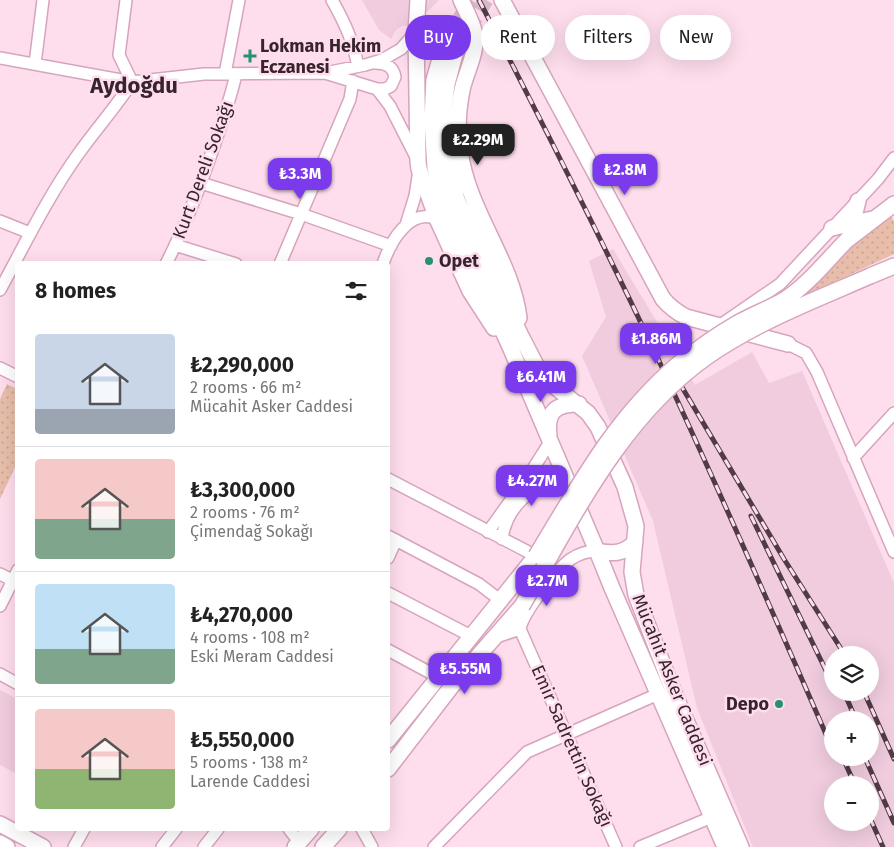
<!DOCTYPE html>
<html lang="en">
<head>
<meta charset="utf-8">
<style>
  :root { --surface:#fff; --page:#f6f6f6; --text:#222; --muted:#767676; --line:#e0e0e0; --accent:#7c3aed }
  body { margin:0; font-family:"Fira Sans",sans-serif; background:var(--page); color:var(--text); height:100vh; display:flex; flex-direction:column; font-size:19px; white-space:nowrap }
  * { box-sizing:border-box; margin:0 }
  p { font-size:16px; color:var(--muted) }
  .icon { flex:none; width:28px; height:28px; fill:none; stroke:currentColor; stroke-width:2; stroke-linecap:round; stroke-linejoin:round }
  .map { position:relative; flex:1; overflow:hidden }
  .sheet { position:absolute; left:15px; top:261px; width:375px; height:570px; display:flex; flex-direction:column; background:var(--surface); border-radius:5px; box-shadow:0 5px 20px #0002 }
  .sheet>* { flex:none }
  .hud { position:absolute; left:405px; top:15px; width:414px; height:45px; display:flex; gap:10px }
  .fabs { position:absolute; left:824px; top:646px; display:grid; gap:10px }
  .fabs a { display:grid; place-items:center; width:55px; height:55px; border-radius:50%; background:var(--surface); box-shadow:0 5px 20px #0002; font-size:25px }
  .price { position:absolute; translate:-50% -42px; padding:0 11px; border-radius:10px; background:var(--accent); color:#fff; font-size:16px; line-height:32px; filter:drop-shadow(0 1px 2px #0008) }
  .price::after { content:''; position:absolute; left:50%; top:30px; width:15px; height:11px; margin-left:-8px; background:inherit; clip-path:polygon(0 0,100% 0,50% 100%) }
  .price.on { background:#222; color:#fff }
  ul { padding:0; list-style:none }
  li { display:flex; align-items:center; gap:15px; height:125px; padding:0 20px }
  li+li { border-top:1px solid var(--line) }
  li span { display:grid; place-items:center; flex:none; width:140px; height:100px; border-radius:5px; color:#555 }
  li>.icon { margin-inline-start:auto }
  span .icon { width:60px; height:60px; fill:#fffc; stroke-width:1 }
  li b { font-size:21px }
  h2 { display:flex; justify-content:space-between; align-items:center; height:60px; padding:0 20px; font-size:21px }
  .chip { padding:0 18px; border-radius:22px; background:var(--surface); box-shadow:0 5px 20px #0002; font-size:18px; line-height:45px }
  .chip.on { background:var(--accent); color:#fff }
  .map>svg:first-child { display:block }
  .built { fill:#f0ccde; fill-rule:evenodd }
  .grass { fill:url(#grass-dots) }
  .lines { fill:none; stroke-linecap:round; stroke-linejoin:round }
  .major-tunnel { stroke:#d6b8c7; stroke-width:15; stroke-dasharray:15 8; stroke-linecap:butt }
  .minor-casing { stroke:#d7a4be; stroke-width:14 }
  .major-casing { stroke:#d7a4be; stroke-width:18 }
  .minor { stroke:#fff; stroke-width:11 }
  .major { stroke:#fff; stroke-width:15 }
  .rail-casing { stroke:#503b46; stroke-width:5 }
  .rail { stroke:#fedded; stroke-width:3; stroke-dasharray:9; stroke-linecap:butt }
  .major-bridge-casing { stroke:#d7a4be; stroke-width:18; stroke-linecap:butt }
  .major-bridge { stroke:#fff; stroke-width:15 }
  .poi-dot { fill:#27916f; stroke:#fedded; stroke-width:2 }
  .labels { text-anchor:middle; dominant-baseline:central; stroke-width:5; stroke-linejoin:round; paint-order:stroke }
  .poi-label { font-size:18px; font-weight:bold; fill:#37242e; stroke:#fedded; text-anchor:start }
  .street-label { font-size:18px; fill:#37242e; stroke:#fedded }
  .district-label { font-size:22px; font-weight:bold; fill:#37242e; stroke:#fedded }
</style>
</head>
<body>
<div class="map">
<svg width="894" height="847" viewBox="0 0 894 847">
  <defs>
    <pattern id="grass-dots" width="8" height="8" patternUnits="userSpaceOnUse" patternTransform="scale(1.25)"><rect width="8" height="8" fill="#e8beaa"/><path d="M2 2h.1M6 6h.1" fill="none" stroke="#c8a393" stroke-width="1.8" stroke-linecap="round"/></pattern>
  </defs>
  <rect width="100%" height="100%" fill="#fedded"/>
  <!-- built -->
  <path class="built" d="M362,0H439L413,26H402L396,30L391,39L379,30Z
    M613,249L695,385L752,352L769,383L802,371L894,583V847H753L697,708L653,521L582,356L606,317L589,261ZM832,655H870V692H832ZM832,720H870V758H832ZM832,785H870V822H832Z
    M0,690L17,699V774L0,765Z"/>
  <!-- grass -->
  <path class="grass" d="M889,211L894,222V254L800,298L799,295Z
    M7,384L17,389V463L0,499V399Z"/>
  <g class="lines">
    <!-- major-tunnel -->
    <path class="major-tunnel" d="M444,45L471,0
      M456,50L486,0"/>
    <defs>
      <path id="minor" d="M332,0C346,25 352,39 358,66
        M0,58L132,82L204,74L325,73L365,65L382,60L401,49L416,32
        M375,63C385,63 393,66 395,77L391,86L385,89H377
        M35,64L43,0
        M325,73L377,89L390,106L417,159
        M225,74L239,0
        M201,183L301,214L391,246
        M0,221L30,233
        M406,225L415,196L419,170
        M175,245L236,264
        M166,264C186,225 201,184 215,143C223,120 231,97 236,74
        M280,264L350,99L353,81
        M383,264C390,242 410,207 437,219
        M0,290C25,244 48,196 79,153C96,129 116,107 132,82L119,55L126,0
        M719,326L780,284L878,179L894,158
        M788,344L806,353L817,372L894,552
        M0,368L18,377
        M853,458L894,413
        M388,479L536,556
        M488,532L533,469L550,442
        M388,536L479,584L500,600
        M502,539C505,514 524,490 549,484C555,483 563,485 569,486
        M388,558L396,540
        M0,574L18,583
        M388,593L471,636
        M0,606L18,570
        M511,620L520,629L616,847
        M496,637L520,629C523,612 557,569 571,559C580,553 588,551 597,551
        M388,650L438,677
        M0,674L18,684
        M289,829L299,842
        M362,829L372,847
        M74,847L84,829
        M162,847L176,829
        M204,847L218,829
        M434,847L527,752L658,694
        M640,847L712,817"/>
      <path id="major" d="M418,0L416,32L418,161L419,169L437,219L470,291L494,328
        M461,0C466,11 473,23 475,35C477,53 466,72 462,90C458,110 457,131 460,150C467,210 512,260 519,318
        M502,0L663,299C670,307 676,312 686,317L788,344
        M444,45L434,80L432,119L435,168L442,193L451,217L511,349L597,551L612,588L725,847
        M456,50L447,84L444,108V131L448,165L457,200L520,334L537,367L554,386L588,413L598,427L625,487L636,526L632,572L636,595L674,693L741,847
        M832,228L872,219
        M851,229L858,201
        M847,240L894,204
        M870,276L894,266
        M549,435C546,411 556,404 579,404
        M597,551C613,554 624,554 635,542
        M388,740L536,556
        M388,769L451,687L522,606
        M0,824L43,847
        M0,843L7,847
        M295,847L311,829
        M323,847L339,829"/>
    </defs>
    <!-- minor casing -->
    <use href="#minor" class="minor-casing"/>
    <!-- major casing -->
    <use href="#major" class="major-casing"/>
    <!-- minor -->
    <use href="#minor" class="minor"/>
    <!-- major -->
    <use href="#major" class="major"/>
    <defs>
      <path id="rail" d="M479,0C543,124 607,249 666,376C723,499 778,624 832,748
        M670,367L784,559L845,655
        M751,516L832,683
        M844,692L856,720
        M864,692L894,759
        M843,758L855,785
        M865,758L894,823
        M870,818L883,847"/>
    </defs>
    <!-- rail casing -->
    <use href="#rail" class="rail-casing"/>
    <!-- rail -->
    <use href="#rail" class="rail"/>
    <defs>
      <path id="major-bridge" d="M536,556C578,487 614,419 677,365C696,350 715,336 736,324C752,315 768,309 784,300C808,285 827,260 847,240
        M522,606C574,516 621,417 708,356C757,322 815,300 870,276"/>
    </defs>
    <!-- major-bridge casing -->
    <use href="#major-bridge" class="major-bridge-casing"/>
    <!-- major-bridge -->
    <use href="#major-bridge" class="major-bridge"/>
  </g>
  <!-- markers -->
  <g class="poi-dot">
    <path d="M247.5 48.5h5v5h5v5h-5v5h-5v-5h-5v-5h5z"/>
    <circle cx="429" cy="261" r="5"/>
    <circle cx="779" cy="704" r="5"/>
  </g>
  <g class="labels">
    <!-- poi labels -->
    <g class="poi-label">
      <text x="260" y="46">Lokman Hekim<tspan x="260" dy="21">Eczanesi</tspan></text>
      <text x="439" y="261">Opet</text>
      <text x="769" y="704" text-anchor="end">Depo</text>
    </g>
    <!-- street labels -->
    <g class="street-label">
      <text transform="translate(203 170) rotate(-70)">Kurt Dereli Sokağı</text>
      <text transform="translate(672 680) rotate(68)">Mücahit Asker Caddesi</text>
      <text transform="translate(572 746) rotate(66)">Emir Sadrettin Sokağı</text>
    </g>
    <!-- district labels -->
    <g class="district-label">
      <text x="134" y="85">Aydoğdu</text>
    </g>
  </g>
</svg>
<div class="fabs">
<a><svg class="icon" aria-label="layers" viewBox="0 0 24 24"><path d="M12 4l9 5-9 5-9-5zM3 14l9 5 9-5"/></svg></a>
<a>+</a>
<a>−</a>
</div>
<b class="price on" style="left:478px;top:166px">₺2.29M</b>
<b class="price" style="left:625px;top:196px">₺2.8M</b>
<b class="price" style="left:300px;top:200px">₺3.3M</b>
<b class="price" style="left:656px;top:365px">₺1.86M</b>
<b class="price" style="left:541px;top:403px">₺6.41M</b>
<b class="price" style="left:532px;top:507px">₺4.27M</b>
<b class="price" style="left:547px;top:607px">₺2.7M</b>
<b class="price" style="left:465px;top:695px">₺5.55M</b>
<div class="hud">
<a class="chip on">Buy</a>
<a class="chip">Rent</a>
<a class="chip">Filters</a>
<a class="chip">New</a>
</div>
<section class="sheet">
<h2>8 homes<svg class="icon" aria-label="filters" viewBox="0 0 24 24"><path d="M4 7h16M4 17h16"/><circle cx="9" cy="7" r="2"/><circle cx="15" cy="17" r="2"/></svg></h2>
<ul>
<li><span style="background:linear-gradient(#c9d6e8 75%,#9aa5b1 0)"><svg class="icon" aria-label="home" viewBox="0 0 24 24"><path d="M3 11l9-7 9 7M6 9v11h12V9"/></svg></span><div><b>₺2,290,000</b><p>2 rooms · 66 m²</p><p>Mücahit Asker Caddesi</p></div></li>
<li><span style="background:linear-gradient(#f6c9c9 60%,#7fa58c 0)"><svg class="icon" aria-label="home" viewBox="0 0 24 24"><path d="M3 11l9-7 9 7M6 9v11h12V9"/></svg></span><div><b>₺3,300,000</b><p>2 rooms · 76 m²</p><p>Çimendağ Sokağı</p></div></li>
<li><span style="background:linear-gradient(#bfe0f5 65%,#7fa58c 0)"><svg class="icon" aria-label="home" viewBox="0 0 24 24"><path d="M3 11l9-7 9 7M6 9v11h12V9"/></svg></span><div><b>₺4,270,000</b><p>4 rooms · 108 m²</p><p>Eski Meram Caddesi</p></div></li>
<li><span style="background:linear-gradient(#f6c9c9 60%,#8fb573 0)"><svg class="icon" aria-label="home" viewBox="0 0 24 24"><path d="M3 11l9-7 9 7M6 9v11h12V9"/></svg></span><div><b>₺5,550,000</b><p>5 rooms · 138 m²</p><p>Larende Caddesi</p></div></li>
</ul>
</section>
</div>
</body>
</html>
